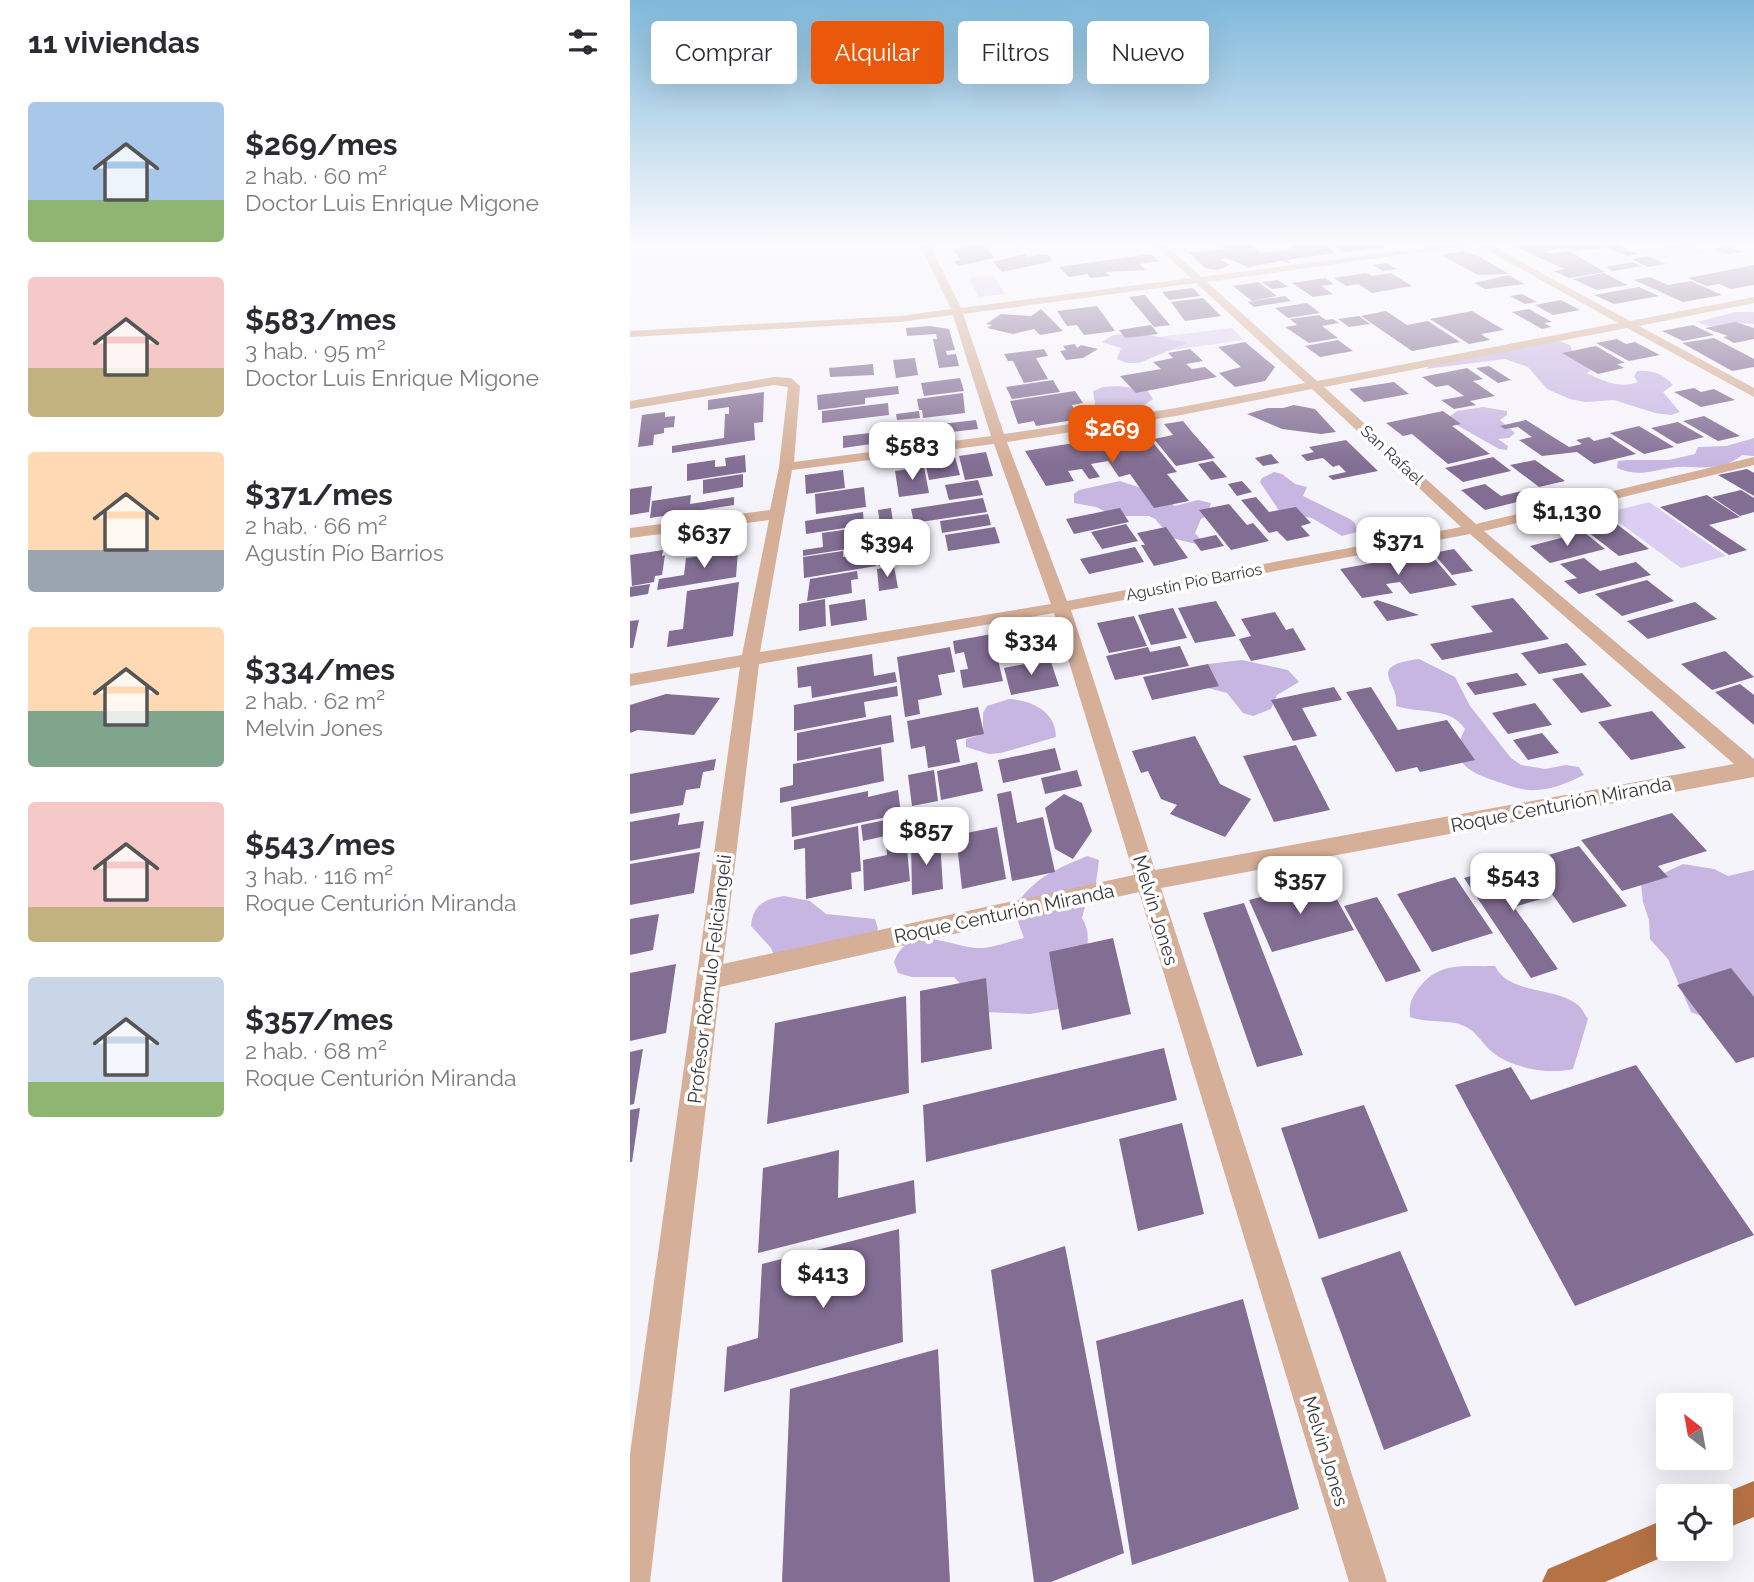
<!DOCTYPE html>
<html lang="es">
<head>
<meta charset="utf-8">
<style>
  :root { --surface:#fff; --page:#f2f2f3; --text:#2b2b33; --muted:#7c7c81; --accent:#ea580c }
  body { margin:0; font-family:Raleway,sans-serif; background:var(--page); color:var(--text); height:100vh; display:flex; flex-direction:column; font-size:26px; white-space:nowrap }
  * { box-sizing:border-box; margin:0 }
  p { font-size:23px; color:var(--muted) }
  .icon { flex:none; width:38px; height:38px; fill:none; stroke:currentColor; stroke-width:2; stroke-linecap:round; stroke-linejoin:round }
  .map { position:relative; flex:1; overflow:hidden }
  .sheet { display:flex; flex-direction:column; background:var(--surface); width:630px }
  .sheet>* { flex:none }
  .hud { position:absolute; left:21px; top:21px; width:665px; height:63px; display:flex; gap:14px }
  .needle { width:46px; rotate:329deg }
  .controls { position:absolute; left:1026px; top:1393px; display:grid; gap:14px }
  .controls a { display:grid; place-items:center; width:77px; height:77px; border-radius:7px; background:var(--surface); box-shadow:0 7px 28px #0002; font-size:35px }
  .price { position:absolute; translate:-50% -60px; padding:0 16px; border-radius:14px; background:#fff; color:#222; font-size:23px; line-height:46px; filter:drop-shadow(0 2px 4px #0008) }
  .price::after { content:''; position:absolute; left:50%; top:42px; width:21px; height:16px; margin-left:-10px; background:inherit; clip-path:polygon(0 0,100% 0,50% 100%) }
  .price.active { background:var(--accent); color:#fff }
  ul { padding:0; list-style:none }
  li { display:flex; align-items:center; gap:21px; height:175px; padding:0 28px }
  li span { display:grid; place-items:center; flex:none; width:196px; height:140px; border-radius:7px; color:#555 }
  li>.icon { margin-inline-start:auto }
  span .icon { width:84px; height:84px; fill:#fffc; stroke-width:1 }
  li b { font-size:30px }
  h2 { display:flex; justify-content:space-between; align-items:center; height:84px; padding:0 28px; font-size:30px }
  .tag { padding:0 24px; border-radius:7px; background:var(--surface); box-shadow:0 7px 28px #0002; font-size:24px; line-height:63px }
  .tag.active { background:var(--accent); color:#fff }
  main { display:flex; flex:1; min-height:0 }
  .map>svg:first-child { display:block }
  .green { fill:#dbcef2 }
  .forest { fill:#c7b6e2 }
  .building { fill:#826d93 }
  .lines { fill:none; stroke-linecap:round; stroke-linejoin:round }
  .minor { fill:#d5af97; fill-rule:evenodd }
  .major { fill:#b57345; fill-rule:evenodd }
  .labels { text-anchor:middle; dominant-baseline:central; stroke-width:7; stroke-linejoin:round; paint-order:stroke }
  .far-street-label { font-size:16px; fill:#39383b; stroke:#fff }
  .street-label { font-size:19px; fill:#39383b; stroke:#fff }
</style>
</head>
<body>
<main>
<section class="sheet">
<h2>11 viviendas<svg class="icon" aria-label="filters" viewBox="0 0 24 24"><path d="M4 7h16M4 17h16"/><circle cx="9" cy="7" r="2"/><circle cx="15" cy="17" r="2"/></svg></h2>
<ul>
<li><span style="background:linear-gradient(#a9c7e8 70%,#8fb573 0)"><svg class="icon" aria-label="home" viewBox="0 0 24 24"><path d="M3 11l9-7 9 7M6 9v11h12V9"/></svg></span><div><b>$269/mes</b><p>2 hab. · 60 m²</p><p>Doctor Luis Enrique Migone</p></div></li>
<li><span style="background:linear-gradient(#f6c9c9 65%,#c2b280 0)"><svg class="icon" aria-label="home" viewBox="0 0 24 24"><path d="M3 11l9-7 9 7M6 9v11h12V9"/></svg></span><div><b>$583/mes</b><p>3 hab. · 95 m²</p><p>Doctor Luis Enrique Migone</p></div></li>
<li><span style="background:linear-gradient(#ffd9b3 70%,#9aa5b1 0)"><svg class="icon" aria-label="home" viewBox="0 0 24 24"><path d="M3 11l9-7 9 7M6 9v11h12V9"/></svg></span><div><b>$371/mes</b><p>2 hab. · 66 m²</p><p>Agustín Pío Barrios</p></div></li>
<li><span style="background:linear-gradient(#ffd9b3 60%,#7fa58c 0)"><svg class="icon" aria-label="home" viewBox="0 0 24 24"><path d="M3 11l9-7 9 7M6 9v11h12V9"/></svg></span><div><b>$334/mes</b><p>2 hab. · 62 m²</p><p>Melvin Jones</p></div></li>
<li><span style="background:linear-gradient(#f6c9c9 75%,#c2b280 0)"><svg class="icon" aria-label="home" viewBox="0 0 24 24"><path d="M3 11l9-7 9 7M6 9v11h12V9"/></svg></span><div><b>$543/mes</b><p>3 hab. · 116 m²</p><p>Roque Centurión Miranda</p></div></li>
<li><span style="background:linear-gradient(#c9d6e8 75%,#8fb573 0)"><svg class="icon" aria-label="home" viewBox="0 0 24 24"><path d="M3 11l9-7 9 7M6 9v11h12V9"/></svg></span><div><b>$357/mes</b><p>2 hab. · 68 m²</p><p>Roque Centurión Miranda</p></div></li>
</ul>
</section>
<div class="map">
<svg width="1124" height="1582" viewBox="0 0 1124 1582">
  <rect width="100%" height="100%" fill="#f6f4fb"/>
  <!-- green -->
  <path class="green" d="M1049,245H1060L1074,252L1026,259L1010,251Z
    M364,276L375,294L349,297L339,278Z
    M602,328L614,340L529,352L519,338Z
    M1019,502L1096,556L1051,568L976,513Z"/>
  <!-- forest -->
  <path class="forest" d="M1105,312H1124V324C1105,320 1087,333 1068,322Z
    M511,333L557,343L509,363H496L487,359L491,348L472,342L483,335Z
    M929,341L940,345L943,353L964,368L957,373C972,381 991,389 1008,382L1004,377L1007,371C1021,370 1034,374 1043,385L1033,392L1050,412L1041,415L1025,413L984,400L955,402L940,399L917,389L898,367L875,359L796,369L801,364Z
    M488,386L517,390L523,399L511,407L466,411L463,391L473,387Z
    M853,407L877,411V415L870,420L885,433L879,438L868,439L878,446L877,450L869,449L816,419L827,411Z
    M1124,438V456L1112,455C1097,468 1077,468 1058,467C1031,465 1016,480 987,468L988,461L996,460H1039L1065,454L1068,447L1096,446Z
    M644,472L652,474L665,484L677,487L673,496L720,519L725,523L727,532L712,536L682,518L650,512L630,482L632,478Z
    M490,481L523,492L545,506L568,500L581,503L577,516L571,519L565,533L572,541L566,544L542,538L525,519L519,516H485L466,507L444,503V494L449,490Z
    M789,659L825,677L840,706L881,758L891,765L915,769L936,765L949,767L954,775C939,782 924,789 908,790C894,791 883,787 871,783C842,773 816,765 835,729C820,706 789,714 766,706C770,682 734,666 789,659Z
    M612,660L658,670L669,682L647,695L641,709L623,716L613,713L597,693L578,688L568,677L578,664Z
    M379,699C401,700 426,711 426,737L371,753L359,754L336,747V739L347,736L353,729V713L357,706Z
    M457,856L469,860L464,898L455,906L452,918C470,946 442,982 429,1009L400,1014L356,1012L324,977H282L268,973L264,962C279,922 316,945 346,948C361,949 379,941 394,938L383,908C408,875 421,872 457,856Z
    M1053,864L1084,869L1098,876L1124,870V1023L1076,1018L1061,1012L1038,959L1020,939L1019,920L1013,902L1011,884Z
    M154,896L180,901L196,914L245,919L248,929L241,940L145,958L141,948L121,926C123,905 134,899 154,896Z
    M865,966C879,995 925,986 948,1005C952,1008 955,1015 958,1019L943,1069C919,1075 880,1068 861,1051C853,1044 847,1033 838,1028C822,1018 799,1024 780,1017C779,1006 780,1002 786,992C807,961 831,967 865,966Z"/>
  <!-- building -->
  <path class="building" d="M354,245L365,258L328,266L324,261L331,260L323,249Z
    M590,245H621L631,253L662,249L659,248L664,247L661,245H697L704,253L657,260L662,263L651,261L618,267L597,258L590,259L600,265L587,270L575,268L559,252L595,249Z
    M717,245H753V247L714,252L706,247Z
    M900,245H927L934,248L914,251L921,254L939,251L975,272L939,278L924,271L935,269L886,247Z
    M931,245H969L976,248L943,251Z
    M974,245H988L1008,254L997,256Z
    M1099,246L1113,252L1098,254L1085,249Z
    M834,251L850,257L879,274L848,275L811,255Z
    M395,254L397,257L417,254L423,261L372,272L363,262Z
    M520,254L529,261L509,264L516,270L476,272L480,276L461,278L457,274L439,277L429,267Z
    M1018,256L1036,264L1018,267L1001,259Z
    M1003,262L1012,266L983,271L975,267Z
    M756,263L767,269L753,271L742,265Z
    M1124,265V285L1101,289L1089,284L1076,286L1058,278Z
    M736,273L742,276L761,273L782,286L742,293L728,284L716,286L704,278Z
    M974,273L997,285L967,290L943,279Z
    M878,275L895,284L855,289L844,283Z
    M1020,277L1038,285L1061,281L1092,295L1053,302L1004,280Z
    M695,278L704,284L691,286L703,294L683,297L662,283Z
    M648,280L658,287L642,289L632,282Z
    M628,282L647,296L622,301L603,286Z
    M1009,287L1029,296L984,304L964,295Z
    M563,288L570,296L539,300L532,292Z
    M892,294L907,302L895,304L880,296Z
    M515,295L540,325L524,327L499,297Z
    M655,296L661,301L624,307L618,302Z
    M573,298L591,316L555,321L541,302Z
    M931,300L950,310L923,315L905,305Z
    M677,303L690,313L658,318L645,308Z
    M467,306L485,331L454,335L447,325L437,326L427,311Z
    M411,309L433,331L410,335L404,329L383,334L357,328L362,325L356,324L371,314L401,316Z
    M899,309L922,322L914,323L921,327L912,329L882,312Z
    M756,311L777,325L798,321L830,342L782,351L731,316Z
    M842,311L874,330L851,334L860,340L839,344L800,319Z
    M689,315L696,320L703,319L709,323L692,326L708,338L679,343L655,327L667,325L660,319Z
    M729,316L740,324L719,327L708,319Z
    M1105,322L1124,328V339L1104,343L1093,337L1098,336L1075,328Z
    M521,325L528,334L495,338L489,330Z
    M1063,325L1084,335L1053,341L1032,331Z
    M300,326L319,329L325,350L316,351L317,355L326,354L329,366L309,368L303,339H307L306,334L277,336L276,328Z
    M1084,338L1124,359V367L1102,371L1052,343Z
    M987,339L996,344L1005,342L1030,355L999,361L966,343Z
    M708,340L723,351L690,357L675,346Z
    M615,342L645,367L635,381L605,387L589,373L611,367L588,347Z
    M445,344L447,348L451,345L468,349L453,358L436,360L430,351L436,350L433,346Z
    M966,346L995,363L987,364L994,368L968,374L932,353Z
    M414,349L418,356L406,358L418,379L394,383L383,361H378L374,354Z
    M560,349L573,361L556,364L562,369L575,367L587,377L506,393L490,376L531,369L523,362L543,358L538,353Z
    M285,358L288,375L266,378L263,360Z
    M243,364L244,375L200,377L199,368Z
    M859,366L881,380L868,383L846,368Z
    M837,368L853,379L843,381L865,396L840,401L846,405L824,409L811,400L834,396L818,385L806,387L792,377Z
    M330,378L334,391L294,396L291,383Z
    M423,380L430,392L382,399L376,387Z
    M764,382L779,394L734,402L719,389Z
    M268,386L269,394L235,398V404L188,410L187,395Z
    M1064,388L1071,392L1084,389L1105,400L1071,407L1044,392Z
    M445,391L453,403L442,405L450,419L406,426L404,421L388,424L380,401Z
    M134,392L133,422L124,423L125,440L42,453V446L94,438L95,414H99V407L78,410V400Z
    M333,393L335,413L293,418L292,410H289L287,399Z
    M258,403L259,415L192,423V411Z
    M664,405L685,409L706,432L691,434L652,429L617,414L638,408H653Z
    M289,411L290,418L267,420L266,414Z
    M813,411L831,424L822,426L860,454L818,464L782,434L773,436L756,423Z
    M35,412V417L45,416L44,427L34,428V433L24,435L23,445L8,447L12,415Z
    M1074,416L1110,436L1088,441L1053,421Z
    M346,420L348,429L321,432L322,437L296,440L294,426Z
    M896,420L939,447L952,444L946,440L959,437L964,441L980,437L1006,454L964,464L947,452L912,456L889,440L902,437L888,427L875,429L870,426Z
    M553,421L562,432L585,458L546,466L524,439L543,435L534,424Z
    M1048,422L1074,437L1047,444L1021,428Z
    M1009,426L1044,447L1014,454L980,433Z
    M259,427L261,443L245,445L244,429Z
    M292,430L294,441L264,445L262,433Z
    M240,433L241,444L213,448V436Z
    M498,434L504,443L521,440L547,472L537,474L559,501L524,508L500,474L489,477L478,461L461,464L470,477L459,479L452,469L438,471L444,481L416,486L395,451Z
    M716,440L748,471L703,480L698,476L716,472L709,465L703,467L693,458L677,461L671,455L684,452L679,447Z
    M356,452L363,476L335,480L329,456Z
    M641,454L649,463L633,466L625,458Z
    M115,455L116,472L57,481V464L85,460V467L96,466L95,458Z
    M325,457L330,475L299,480L295,461Z
    M863,457L881,471L833,482L815,468Z
    M905,460L935,481L909,487L880,465Z
    M583,461L597,477L581,480L568,464Z
    M294,467L299,493L269,497L265,471Z
    M1117,469L1124,473V496L1088,475Z
    M213,470L215,488L176,494L175,475Z
    M113,474V487L73,494V480Z
    M348,480L353,495L319,500L315,485Z
    M612,481L622,492L607,496L598,484Z
    M855,484L871,496L905,488L915,495L855,510L831,490Z
    M22,486L19,512L0,515V489Z
    M234,487L236,507L186,514L185,494Z
    M1111,490L1124,498V512L1110,516L1082,497Z
    M61,495L60,504L104,497V505L20,518L22,501Z
    M1077,495L1110,517L1079,525L1117,550L1099,555L1030,507Z
    M626,497L639,512L666,507L681,523L671,526L680,536L657,541L647,531L639,533L611,500Z
    M353,498L357,512L284,523L281,509Z
    M599,504L617,525L623,523L639,541L601,550L569,510Z
    M261,508L263,522L250,524L248,510Z
    M490,508L499,522L444,534L436,519Z
    M233,512L234,525L176,534L175,521Z
    M358,514L361,525L312,533L310,521Z
    M983,521L1019,549L989,556L954,529Z
    M496,524L508,541L472,549L461,532Z
    M264,525L266,540L253,542L251,527Z
    M365,527L370,543L318,551L315,535Z
    M536,527L558,558L524,566L511,545H515L507,533Z
    M227,528L229,547L173,556V550L193,547L192,533Z
    M954,532L975,549L920,563L900,546Z
    M586,535L594,546L571,551L563,540Z
    M266,543L269,563L249,566L247,546Z
    M505,547L514,562L459,574L450,559Z
    M824,549L843,571L822,575L803,553Z
    M33,550L32,556L35,555L32,575L25,576L24,582L2,586L0,555Z
    M108,551L106,577L27,590L29,579L54,575L56,558Z
    M213,551V557L244,553L246,566L174,578L173,557Z
    M803,557L827,585L780,594L770,582L756,584L763,593L732,598L710,569L765,559L768,563Z
    M954,558L970,571L1006,562L1021,575L949,594L934,581L947,578L930,564Z
    M264,566L268,588L249,591L247,569Z
    M227,571L228,579L221,580L222,593L177,601L180,579Z
    M1017,580L1044,601L992,616L965,594Z
    M109,582L103,636L37,647L39,631L53,629L57,591Z
    M20,584L18,594L0,597V587Z
    M883,598L919,639L812,660L800,644L863,632L841,606Z
    M195,599L196,626L169,631V604Z
    M235,599L237,620L201,626L199,605Z
    M747,600L765,606L789,615L757,621L743,602Z
    M586,601L606,636L565,643L548,608Z
    M1065,602L1087,619L1018,639L997,621Z
    M543,608L557,638L521,645L508,615Z
    M645,612L656,630L663,628L676,650L621,661L609,639L621,636L611,619Z
    M504,616L517,646L479,653L467,623Z
    M9,620L3,648H0V621Z
    M408,627L416,652L373,660L366,634Z
    M362,634L373,681L333,688L330,670L338,669L334,652L325,654L323,641Z
    M937,643L957,665L909,674L891,653Z
    M550,646L559,666L485,680L476,656L518,647L520,652Z
    M320,647L325,672L308,675L312,695L288,700L290,714L275,717L267,657Z
    M1095,651L1124,677L1082,690L1051,664Z
    M242,654L244,676L265,672L267,682L182,698L181,686L168,688L167,667Z
    M420,659L429,686L381,695L374,668Z
    M578,664L589,686L522,700L513,677Z
    M887,673L897,685L845,695L836,683Z
    M952,673L982,706L951,713L922,679Z
    M1110,684L1124,695V725L1085,692Z
    M267,686L268,696L234,702L236,717L164,731V705Z
    M704,687L712,700L672,708L687,736L663,741L641,700Z
    M741,687L768,730L817,720L845,760L790,772L787,767L766,772L716,692Z
    M36,694L90,698L64,735L8,730L0,733V705Z
    M905,703L922,725L878,734L862,713Z
    M348,707L354,734L326,740L330,762L298,768L295,746L281,749L277,721Z
    M1022,711L1056,748L1001,760L968,722Z
    M261,715L264,742L167,761V733Z
    M912,733L929,753L898,760L883,740Z
    M565,736L590,784L621,799L595,837L540,814L547,805L531,799L518,771L511,773L502,751Z
    M666,745L700,810L644,822L613,756Z
    M251,747L254,781L150,803V788L163,785V764Z
    M425,748L431,770L373,783L368,760Z
    M86,759L84,770L73,772L70,788L56,790L53,805L0,814V774Z
    M347,762L353,791L311,800L307,771Z
    M304,770L308,801L282,806L278,775Z
    M447,770L452,786L415,794L411,778Z
    M268,790L271,814L162,837L161,807L238,791V797Z
    M381,791L387,823L413,817L425,872L382,881L367,794Z
    M434,794L452,803L462,831L443,859L425,849L415,808Z
    M50,813L48,825L74,821L70,848L0,861V822Z
    M1042,813L1077,851L1028,866L1038,877L992,891L951,840Z
    M275,816L277,831L233,841L231,825Z
    M228,826L231,871L221,873L222,889L176,899L175,848L164,850V840Z
    M367,827L376,879L332,889L326,835Z
    M276,837L280,881L234,891L233,860L257,855L256,841Z
    M310,839L313,889L282,895L281,844Z
    M949,846L997,906L943,923L898,861Z
    M70,852L64,893L0,905V864Z
    M889,862L915,898L884,907L928,969L901,978L834,878Z
    M825,877L863,933L802,952L767,894Z
    M696,880L724,930L642,952L619,900Z
    M747,897L791,971L756,982L714,906Z
    M614,903L673,1055L627,1067L573,913Z
    M29,914L23,950L0,955V919Z
    M483,938L501,1014L432,1030L419,952Z
    M46,964L36,1033L0,1041V973Z
    M1101,968L1124,997V1057L1106,1063L1047,985Z
    M356,978L362,1049L291,1063L290,991Z
    M276,996L279,1093L137,1124L145,1023Z
    M534,1048L547,1100L296,1162L293,1105Z
    M13,1049L4,1104L0,1105V1052Z
    M1006,1065L1124,1235L945,1306L825,1085L881,1067L901,1100Z
    M734,1105L778,1211L689,1239L651,1128Z
    M10,1108L2,1162H0V1110Z
    M552,1123L574,1214L508,1231L489,1139Z
    M209,1150L208,1198L284,1180L286,1213L128,1253L133,1168Z
    M269,1229L273,1342L94,1392L97,1347L128,1338L132,1264Z
    M435,1246L494,1553L421,1582H404L361,1270Z
    M770,1251L841,1416L754,1450L691,1278Z
    M613,1299L669,1509L502,1565L466,1341Z
    M308,1349L320,1582H152L160,1389Z"/>
  <g class="lines">
    <!-- minor -->
    <path class="minor" d="M290,245H300L331,308L561,278L525,245H536L571,277L814,245H842L577,282L687,381L988,323L848,245H860L1000,321L1124,297V303L1009,326L1124,388V397L997,328L694,387L846,524L1124,457V465L854,531L1124,759V777L531,888L757,1582H719L509,892L90,987L20,1582H0V1454L110,667L0,686V674L112,655L139,520L0,538V528L140,510L149,467L158,387L144,385L0,409V401L144,377L161,378L170,386L164,462L361,436L323,315L270,322L0,337V331L270,316L321,309ZM566,283L675,383L546,408L374,434L333,314ZM682,389L831,527L437,601L377,442L546,416ZM364,444L421,604L130,652L162,470ZM840,534L1104,764L525,870L441,610ZM424,613L504,875L93,964L129,664Z"/>
    <!-- major -->
    <path class="major" d="M1124,1481V1517L1090,1531V1496H1087Z
      M1038,1518V1549H1051L975,1582H912L918,1569Z"/>
  </g>
  <!-- sky -->
  <linearGradient id="sky" x2="0" y2="1"><stop stop-color="#80b9db"/><stop offset="0.52" stop-color="#fbfafd"/><stop offset="1" stop-color="#fbfafd" stop-opacity="0"/></linearGradient>
  <rect width="1124" height="467" fill="url(#sky)"/>
  <g class="labels">
    <!-- far-street labels -->
    <g class="far-street-label">
      <text transform="translate(762 455) rotate(43)">San Rafael</text>
      <text transform="translate(564 582) rotate(-11)">Agustín Pío Barrios</text>
    </g>
    <!-- street labels -->
    <g class="street-label">
      <text transform="translate(931 804) rotate(-11)">Roque Centurión Miranda</text>
      <text transform="translate(526 910) rotate(73)">Melvin Jones</text>
      <text transform="translate(374 913) rotate(-12)">Roque Centurión Miranda</text>
      <text transform="translate(79 979) rotate(-83)">Profesor Rómulo Feliciangeli</text>
      <text transform="translate(696 1451) rotate(73)">Melvin Jones</text>
    </g>
  </g>
</svg>
<div class="controls">
<a><svg class="needle" viewBox="-14 -14 28 28"><path d="M0-13l5 13h-10z" fill="#e53935"/><path d="M0 13l5-13h-10z" fill="#7c7c81"/></svg></a>
<a><svg class="icon" aria-label="locate" viewBox="0 0 24 24"><circle cx="12" cy="12" r="6"/><path d="M12 2v4M12 18v4M2 12h4M18 12h4"/></svg></a>
</div>
<b class="price active" style="left:482px;top:465px">$269</b>
<b class="price" style="left:282px;top:482px">$583</b>
<b class="price" style="left:937px;top:548px">$1,130</b>
<b class="price" style="left:74px;top:570px">$637</b>
<b class="price" style="left:768px;top:577px">$371</b>
<b class="price" style="left:257px;top:579px">$394</b>
<b class="price" style="left:401px;top:677px">$334</b>
<b class="price" style="left:296px;top:867px">$857</b>
<b class="price" style="left:883px;top:913px">$543</b>
<b class="price" style="left:670px;top:916px">$357</b>
<b class="price" style="left:193px;top:1310px">$413</b>
<div class="hud">
<a class="tag">Comprar</a>
<a class="tag active">Alquilar</a>
<a class="tag">Filtros</a>
<a class="tag">Nuevo</a>
</div>
</div>
</main>
</body>
</html>
